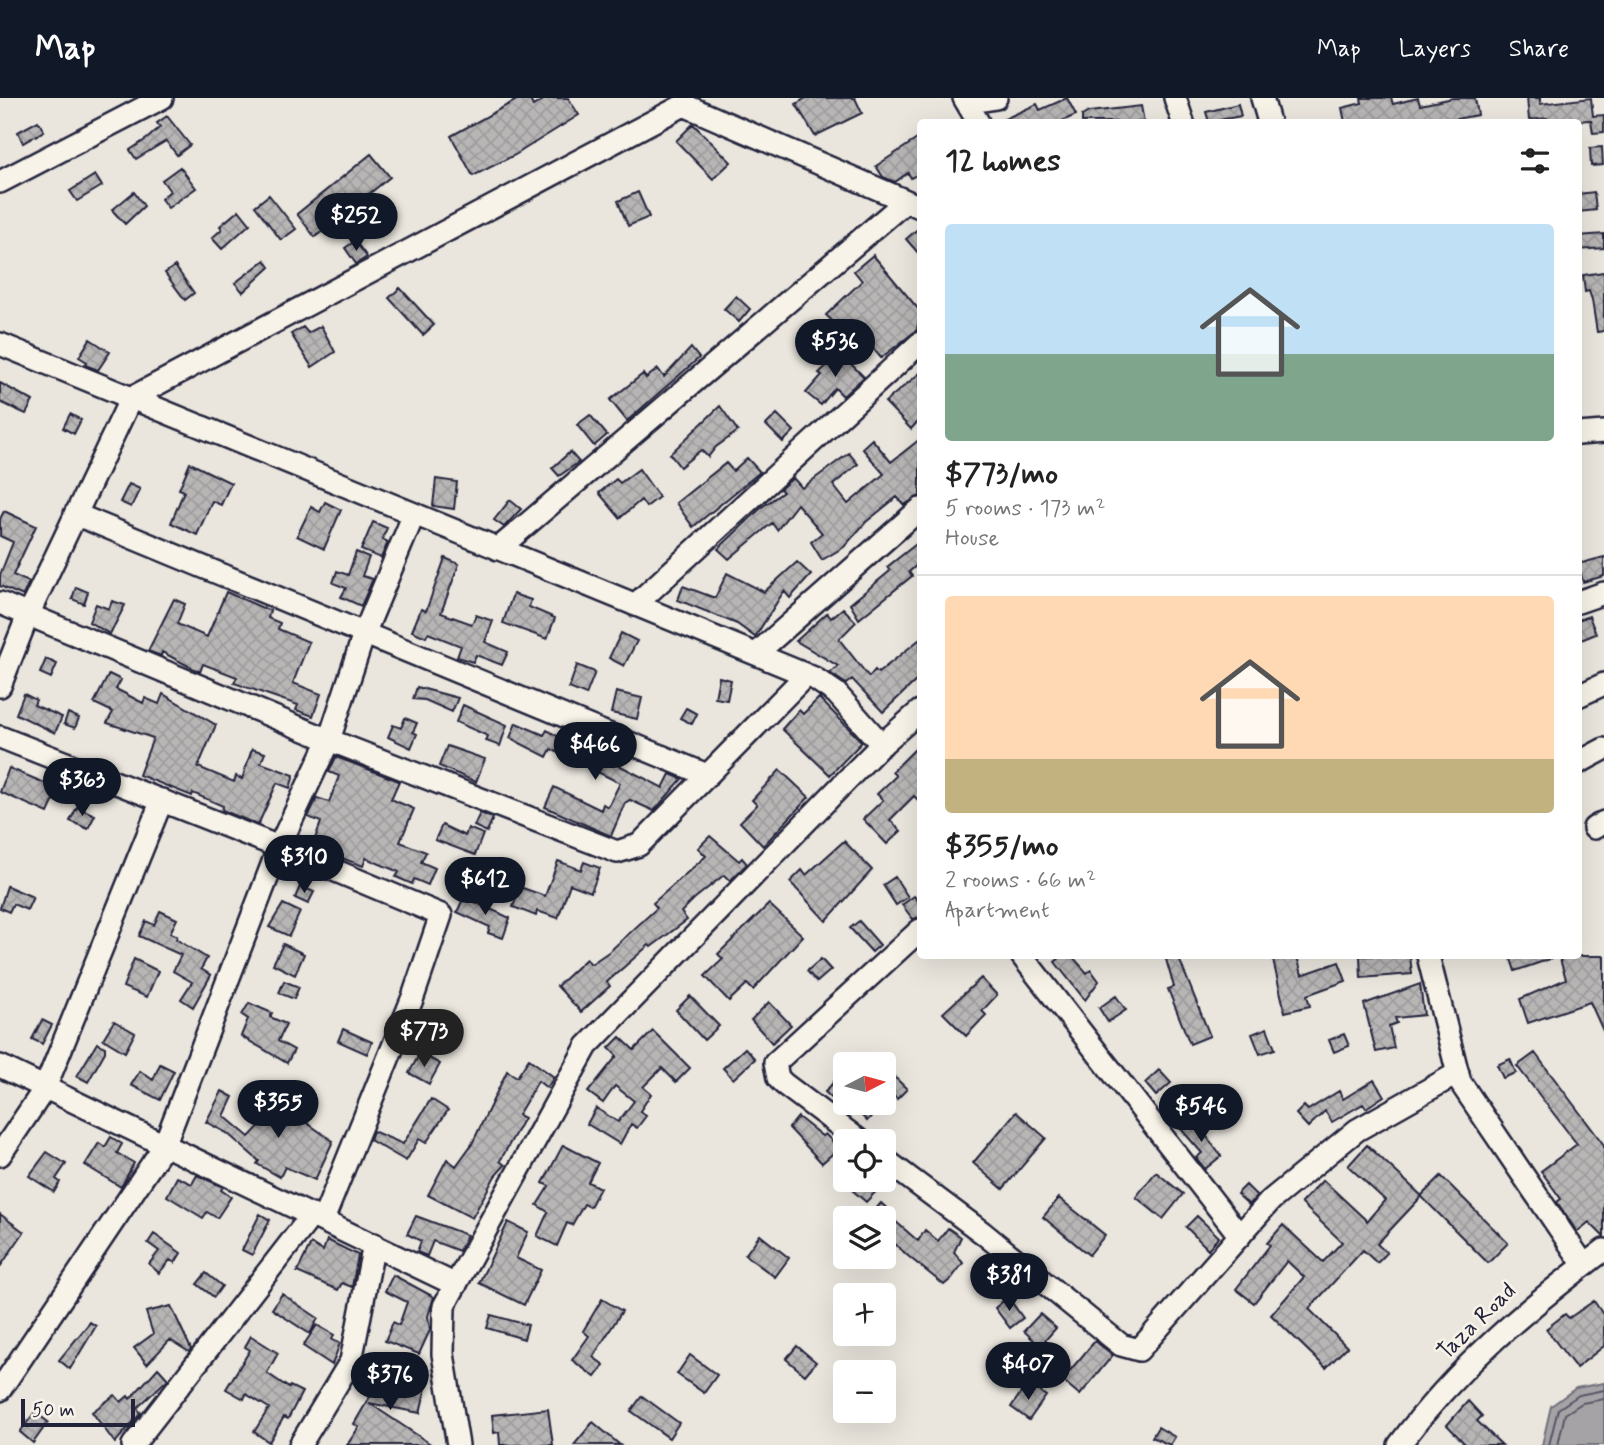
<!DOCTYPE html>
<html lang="en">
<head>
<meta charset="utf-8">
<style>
  :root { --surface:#fff; --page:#f2f2f2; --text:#222; --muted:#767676; --line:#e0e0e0; --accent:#111827 }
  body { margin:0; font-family:Mynerve,sans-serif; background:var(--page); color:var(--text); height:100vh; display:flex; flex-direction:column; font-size:26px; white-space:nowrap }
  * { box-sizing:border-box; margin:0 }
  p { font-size:23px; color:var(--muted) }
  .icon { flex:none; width:38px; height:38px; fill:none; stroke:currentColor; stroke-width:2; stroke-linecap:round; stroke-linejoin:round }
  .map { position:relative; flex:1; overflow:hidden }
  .side { position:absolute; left:917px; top:21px; width:665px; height:840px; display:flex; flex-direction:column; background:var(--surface); border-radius:7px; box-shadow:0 7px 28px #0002 }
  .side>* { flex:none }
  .needle { width:46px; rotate:84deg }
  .controls { position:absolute; left:833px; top:954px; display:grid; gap:14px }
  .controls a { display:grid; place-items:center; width:63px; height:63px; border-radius:7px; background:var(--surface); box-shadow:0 7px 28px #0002; font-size:35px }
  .scale { position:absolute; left:21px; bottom:18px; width:114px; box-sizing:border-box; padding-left:7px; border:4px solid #22223b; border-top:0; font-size:19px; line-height:24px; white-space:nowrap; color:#22223b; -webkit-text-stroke:5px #f7f3e8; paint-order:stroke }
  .price { position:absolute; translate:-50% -60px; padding:0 16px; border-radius:24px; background:var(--accent); color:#fff; font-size:23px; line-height:46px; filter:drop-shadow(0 2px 4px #0008) }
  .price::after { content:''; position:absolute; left:50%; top:42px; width:21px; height:16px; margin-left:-10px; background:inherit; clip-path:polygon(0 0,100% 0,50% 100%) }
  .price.active { background:#222; color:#fff }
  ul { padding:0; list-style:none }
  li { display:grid; align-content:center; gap:14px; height:371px; padding:0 28px }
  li+li { border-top:2px solid var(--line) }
  li span { display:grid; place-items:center; height:217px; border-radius:7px; color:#555 }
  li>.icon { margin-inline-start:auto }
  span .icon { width:126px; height:126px; fill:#fffc; stroke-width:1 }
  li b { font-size:30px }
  h2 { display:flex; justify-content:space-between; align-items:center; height:84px; padding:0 28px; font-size:30px }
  header { display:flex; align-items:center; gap:42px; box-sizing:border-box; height:98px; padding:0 35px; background:var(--accent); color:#fff }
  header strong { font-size:33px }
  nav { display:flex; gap:38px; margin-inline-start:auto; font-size:24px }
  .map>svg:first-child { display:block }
  .water { fill:#a6a3a6; stroke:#716f7b; stroke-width:2 }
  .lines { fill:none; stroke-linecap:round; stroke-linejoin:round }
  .shore { stroke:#575666; stroke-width:2 }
  .building { fill:url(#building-cross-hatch); stroke:#22223b; stroke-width:2 }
  .minor-casing { stroke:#22223b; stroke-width:26 }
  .minor { stroke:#f7f3e8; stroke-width:21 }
  .labels { text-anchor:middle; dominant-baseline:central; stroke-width:5; stroke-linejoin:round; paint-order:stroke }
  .street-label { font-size:23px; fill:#22223b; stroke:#f7f3e8 }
</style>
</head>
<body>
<header>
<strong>Map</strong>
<nav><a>Map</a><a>Layers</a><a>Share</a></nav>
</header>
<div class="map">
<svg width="1604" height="1347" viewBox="0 0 1604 1347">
  <defs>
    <pattern id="building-cross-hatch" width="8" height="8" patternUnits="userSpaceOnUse" patternTransform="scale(1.75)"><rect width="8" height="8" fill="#b8b6b5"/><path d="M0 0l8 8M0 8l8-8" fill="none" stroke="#9e9c9d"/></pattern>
  </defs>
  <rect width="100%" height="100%" fill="#eae6de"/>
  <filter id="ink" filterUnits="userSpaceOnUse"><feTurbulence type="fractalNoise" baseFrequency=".0143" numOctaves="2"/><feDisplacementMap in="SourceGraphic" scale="14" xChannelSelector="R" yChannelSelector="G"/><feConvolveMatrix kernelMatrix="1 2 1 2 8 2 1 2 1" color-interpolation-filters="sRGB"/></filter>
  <g filter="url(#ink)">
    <!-- water -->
    <path class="water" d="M1604,1285V1347H1542L1551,1308L1576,1290Z"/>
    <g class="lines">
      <!-- shore -->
      <path class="shore" d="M1549,1347L1558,1311L1579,1297L1604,1292
        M1558,1347L1565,1316L1582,1305L1604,1301"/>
    </g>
    <!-- building -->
    <path class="building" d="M520,0H529L533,8L546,0H568L579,17L515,57L473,78L451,38Z
      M806,0H855L862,15L815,38L796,6Z
      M1067,0L1076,17L1060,24H998L1037,6L1040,12Z
      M1361,0H1391L1393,6L1418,0L1420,7L1453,0H1475L1478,17L1440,24H1345L1342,10L1362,5Z
      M1527,0H1540V6L1591,0L1593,18L1604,17V34L1593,35L1591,22L1548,24L1547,20L1529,22Z
      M1238,6L1241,18L1209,24L1206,14Z
      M1141,8L1144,24H1082V18L1089,14Z
      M167,18L190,47L177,57L166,43L136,61L130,52L148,40L160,29L157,25Z
      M38,23L44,33L23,45L18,34Z
      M693,26L731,64L713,81L676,43Z
      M920,39V75L911,80L908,75L895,84L883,79L876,68Z
      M1602,49L1603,67L1591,68L1590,50Z
      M371,56L390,79L315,139L297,116Z
      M180,69L196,90L168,110L161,101L170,93L162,82Z
      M95,77L102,88L77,103L70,93Z
      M134,94L144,108L125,126L112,112Z
      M638,94L649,119L628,128L618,103Z
      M1594,94L1596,112L1578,114V96Z
      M269,97L296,131L281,142L255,108Z
      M239,112L250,126L222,151L212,140L222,131L220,128Z
      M920,129V157L906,141Z
      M1604,136V150L1578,152V138Z
      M355,143L367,159L356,166L345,150Z
      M873,157L920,213L917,232L881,260L855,228L847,237L826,217L862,183L854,173Z
      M265,162L270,169L243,194L235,185Z
      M175,168L194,195L185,202L165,175Z
      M1604,174V233L1597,234L1592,202L1589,193L1585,194L1583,177Z
      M400,190L434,227L423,237L389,200Z
      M736,198L750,211L739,224L724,211Z
      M321,228L335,254L312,269L291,236L303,229L308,235Z
      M90,241L110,254L98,272L85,267L87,264L79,259Z
      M691,250L699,260L627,323L610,302L643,276L646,280L658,271L664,279Z
      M840,255L864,279L843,298L835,290L821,307L806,295L822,277L819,275Z
      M920,275V321L911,331L885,304Z
      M0,285L33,303L26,316L0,304Z
      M720,308L738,333L716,349L708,359L701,352L680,369L670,356Z
      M70,316L81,322L74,336L63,330Z
      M777,316L794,333L783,344L766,327Z
      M590,317L607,337L594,348L577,327Z
      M872,341L891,364L920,341V398L904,407L897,399L866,424L844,449L822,462L811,444L822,435L797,406L777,432L772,425L729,461L718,451L762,409L783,394L780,391L793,380L802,390L849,355L858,366L833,387L848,406L884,376L862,350Z
      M570,354L579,364L559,378L552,370Z
      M747,360L760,374L693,429L676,405L726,365L733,373Z
      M190,365L231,385L221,407L212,403L197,437L171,425L184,393L179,391Z
      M639,371L659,399L646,409L641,402L620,420L599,395L616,381L620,385Z
      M436,381L457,384L454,411L433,408Z
      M129,386L140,391L131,409L120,404Z
      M510,402L521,411L504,429L494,422Z
      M325,404L341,412L324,451L297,438L311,409L320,414Z
      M4,413L36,428L13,477L29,484L23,498L0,488V477L13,444L0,438V421Z
      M373,424L387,430L382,441L388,444L381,460L361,452Z
      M920,443V464L909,474L912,478L859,521L850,506L890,473L887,469Z
      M356,454L369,459L362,478L373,481L361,508L341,499L346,490L333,485L337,473L348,477Z
      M1604,459V478L1583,484L1578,466Z
      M445,460L459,466L441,515L472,526L476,517L493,523L485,544L508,554L502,567L476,557L473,564L457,559L461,548L428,535L426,539L412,533L421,511L426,513Z
      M797,464L811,477L790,500L784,493L755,539L737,526L678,502L683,488L715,500L727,475L764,494Z
      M76,489L88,494L84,506L72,501Z
      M226,494L270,513L268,520L280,525L278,531L309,544L293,585L321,596L313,618L296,612L298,607L234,585L237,579L203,566L200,574L162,554L161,558L148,553L174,501L185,506L177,526L207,539Z
      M513,496L531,502L529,509L555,520L547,541L503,525Z
      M112,503L125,507L110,536L89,524L96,506L109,511Z
      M843,510L856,524L839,541L869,579L875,572L878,575L920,541V579L883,614L852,581L846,586L830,575L838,568L796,543L827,515L831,520Z
      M1589,518L1596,536L1581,542L1578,522Z
      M621,535L637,543L624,568L609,560Z
      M46,561L57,566L51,580L40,575Z
      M577,567L595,574L586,597L569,590Z
      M109,576L121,582L116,591L143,605L145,600L159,606L163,596L216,627L198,669L234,684L236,678L242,681L252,651L265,655L261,665L294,677L290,690L277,685L258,727L222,712L223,708L193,695L192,698L139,677L153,640L107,625L113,614L94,605Z
      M719,579L731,582L727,602L715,600Z
      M417,589L458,600L452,614L425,602L413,601Z
      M616,594L642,600L637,621L611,615Z
      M24,596L36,602L34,607L62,619L55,635L16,616Z
      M819,600L862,644L830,677L782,631L799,612L803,616Z
      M463,607L507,627L500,648L486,643L488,638L456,624Z
      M686,610L697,616L692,626L680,620Z
      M68,615L79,620L75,630L64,626Z
      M405,620L417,625L413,634L417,636L411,650L388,639L393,627L401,630Z
      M516,625L544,637L547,632L573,647L575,644L613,659L611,663L663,690L670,676L682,681L654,713L630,702L625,705L611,738L545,709L554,689L601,712L603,706L608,709L620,685L551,651L547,659L510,640Z
      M920,646V704L914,698L890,722L901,733L887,746L863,721L883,702L877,696L896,678L892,674Z
      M447,648L485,661L476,684L439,668Z
      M336,659L399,683L391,701L414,711L400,744L426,754L421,764L435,770L428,787L414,781L412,786L396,779L399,774L366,760L363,768L312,749L321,724L308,719L317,700L329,704L339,678L329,674Z
      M9,670L59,691L48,715L0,694Z
      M780,672L809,699L763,748L740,724L757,707L752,702Z
      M77,709L95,717L88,731L70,723Z
      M480,715L493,720L487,734L474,728Z
      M442,727L465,738L468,730L483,736L475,757L435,742Z
      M710,738L739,763L742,760L747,766L730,783L724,777L694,801L681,814L687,822L651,849L649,847L607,884L610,888L581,914L557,888L586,861L591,866L610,853L657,810L653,805L706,758L698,750Z
      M844,743L872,772L826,823L790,784L802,772L806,777Z
      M558,763L581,772L584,764L600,770L591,794L570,786L558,820L537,813L536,818L513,809L520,789L545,798Z
      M895,779L908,799L896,807L883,787Z
      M7,788L33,799L27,812L13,806L9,814L0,810Z
      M300,788L314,794L308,806L295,800Z
      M914,798L920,805V819L913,821L902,807Z
      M464,799L510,820L503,840L488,835L490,829L457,814Z
      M283,806L300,814L289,838L269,829Z
      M769,806L803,838L753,892L747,886L729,903L705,878L723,861L718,856Z
      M160,813L177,821L170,835L177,838L176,841L207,860L201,871L211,877L193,909L181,901L192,884L173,873L181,857L139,838L146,823L154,827Z
      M859,823L880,847L872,854L850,830Z
      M283,846L304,856L295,877L273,866Z
      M1062,858H1072L1087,875L1091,872L1099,883L1085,902L1055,864Z
      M1165,858H1178L1210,938L1190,946L1168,891L1174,889Z
      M1272,858H1297L1302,877L1339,864L1346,883L1307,897L1310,908L1285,914Z
      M1360,858H1410L1412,876L1361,880Z
      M1510,858H1553V860L1515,873Z
      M1559,858H1604V935L1590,904L1528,925L1520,901L1566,881Z
      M134,861L158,873L147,899L123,889Z
      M821,861L831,872L817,884L807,873Z
      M981,880L997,897L982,913L986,917L966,938L943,915Z
      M284,883L299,889L294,901L279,895Z
      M1420,886L1424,917L1395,920L1397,925L1389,928L1394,950L1376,954L1364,906Z
      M690,898L719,928L704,942L676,912Z
      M1116,898L1126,912L1108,924L1099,910Z
      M769,904L791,927L772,945L751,922Z
      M249,905L272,915L270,919L286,926L278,943L294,952L287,965L241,938L248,921L242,917Z
      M42,922L52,927L42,946L32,941Z
      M114,923L135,935L125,954L103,941Z
      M1267,930L1275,951L1260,956L1252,936Z
      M343,931L372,944L367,956L338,943Z
      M653,933L690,970L676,984L662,970L643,989L651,996L640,1013L646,1018L637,1030L631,1026L620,1046L587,1026L596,1010L618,1024L634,1003L615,988L603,1005L588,994L617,958L609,950L620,939L634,952Z
      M1344,936L1349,948L1334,954L1329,942Z
      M97,945L105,949V954L88,984L77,978Z
      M745,950L755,961L733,981L723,970Z
      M420,955L440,966L429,986L409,975Z
      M1535,955L1604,1047V1139L1589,1124L1577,1134L1557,1104L1561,1101L1541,1073L1577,1046L1517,968Z
      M529,961L554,979L547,990L538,983L518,1017L524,1020L500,1063L505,1067L495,1078L472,1120L428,1097L447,1061L456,1068L472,1046L507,973L517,979Z
      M1510,961L1516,975L1503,980L1497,967Z
      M160,966L174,973L160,1002L131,987L140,973L153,982Z
      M884,969L907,991L897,1001L884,988Z
      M845,971V1013L825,994Z
      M1159,972L1171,985L1156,998L1145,985Z
      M1374,982L1384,998L1366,1010L1363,1006L1332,1024L1325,1013L1308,1029L1296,1016L1304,1008L1308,1012L1339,993L1343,1001Z
      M222,993L233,999L224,1018L249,1039L283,1003L293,1010L290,1013L333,1043L315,1082L285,1069L280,1079L257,1066L259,1063L227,1035L206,1024Z
      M431,1001L448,1012L426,1045L419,1041L406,1063L370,1042L373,1033L403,1046Z
      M848,1004H884L867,1023Z
      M1016,1014L1046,1040L1003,1091L973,1065Z
      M798,1019L822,1038L825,1036L839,1050L822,1065L789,1030Z
      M1193,1020L1221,1058L1205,1071L1196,1060L1202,1055L1181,1031Z
      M111,1039L122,1046L117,1055L134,1065L121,1089L85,1067L99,1045L105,1049Z
      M563,1047L598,1065L588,1084L600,1090L590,1109L584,1106L572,1127L567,1125L557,1148L537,1138L548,1114L537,1107L549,1088L543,1085Z
      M1367,1047L1422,1098L1377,1146L1387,1155L1377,1165L1363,1152L1309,1211L1347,1249L1326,1270L1271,1217L1304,1179L1287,1163L1254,1205L1236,1191L1270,1147L1267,1145L1283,1127L1323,1164L1342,1144L1301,1105L1323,1082L1367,1123L1385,1102L1348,1068Z
      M47,1054L66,1066L56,1081L60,1084L54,1094L29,1078Z
      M1156,1074L1183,1096L1163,1121L1136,1099Z
      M197,1077L223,1089L221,1092L231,1099L217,1120L207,1114L203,1120L167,1098L177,1079L192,1086Z
      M1441,1078L1508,1145L1488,1165L1421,1098Z
      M863,1082H887L866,1104L853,1093Z
      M1246,1087L1257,1098L1249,1107L1237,1096Z
      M1059,1100L1105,1137L1089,1157L1043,1119Z
      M881,1105L890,1113L887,1116L918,1143L925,1132L938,1143L948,1130L961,1139L954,1154L963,1165L951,1181L944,1187L908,1158L884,1136V1120H868Z
      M0,1116L24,1134L0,1169Z
      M260,1116L270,1122L252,1157L242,1152Z
      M416,1118L467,1137L459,1153L433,1143L427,1158L417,1154L421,1143L407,1136Z
      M1197,1118L1219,1139L1208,1151L1186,1129Z
      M508,1124L528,1134L516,1160L541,1172L524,1207L479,1185Z
      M154,1136L181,1155L175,1165L170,1162L159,1175L149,1166L159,1153L148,1145Z
      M760,1137L789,1160L775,1179L745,1157Z
      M327,1142L358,1157L352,1189L342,1185L338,1192L297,1174L311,1146L323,1153Z
      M206,1175L222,1188L214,1199L197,1186Z
      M393,1177L434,1199L428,1218L430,1232L419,1256L385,1243L393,1224L399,1227L407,1204L385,1193Z
      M282,1196L318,1220L310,1236L272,1211Z
      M1008,1199L1023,1220L1010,1230L995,1210Z
      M602,1201L622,1213L593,1259L604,1267L595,1279L572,1262L589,1238L583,1233Z
      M1594,1203L1604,1218V1248L1576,1270L1546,1231L1565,1216L1569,1220Z
      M171,1208L191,1251L189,1254L170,1242L147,1266L134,1250L153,1236L146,1214Z
      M1040,1216L1056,1230L1040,1248L1024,1233Z
      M491,1217L528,1227L524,1241L487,1230Z
      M90,1224L96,1228L70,1271L59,1262Z
      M317,1227L334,1237L332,1242L340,1245L332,1267L303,1248Z
      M251,1238L278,1255L267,1275L289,1290L290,1288L302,1294L288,1321L284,1319L269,1344L254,1334L269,1310L246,1296L244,1301L226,1291L250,1252L245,1249Z
      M1095,1243L1113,1257L1080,1297L1062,1282Z
      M797,1248L816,1264L805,1277L786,1261Z
      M690,1257L717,1277L704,1295L677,1276Z
      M387,1269L406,1280L407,1277L427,1285L420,1315L369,1305L432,1347H347L359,1329L354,1326Z
      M158,1270L168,1281L137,1310L141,1315L115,1345L92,1314L115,1297L121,1304L128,1298L130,1301Z
      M1028,1285L1046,1298L1029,1322L1011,1309Z
      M642,1298L679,1325L669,1340L631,1313Z
      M1468,1303L1482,1318L1477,1323L1502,1347H1466L1447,1327Z
      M548,1311L553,1347H500L499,1334L494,1335L492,1317Z
      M35,1314L48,1324L33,1345L20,1334Z
      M593,1324L620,1347H574Z
      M1158,1329L1175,1339L1170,1347L1152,1339Z"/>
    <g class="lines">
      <defs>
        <path id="minor" d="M964,0L978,24
          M1175,0L1183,24
          M1262,0L1269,24
          M967,5L996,0
          M0,84L162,0
          M0,246L814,580L836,595L882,647
          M1578,336L1604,334
          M75,416L707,677
          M498,451L906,103
          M1578,504L1604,495
          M0,505L329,642L617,754L639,747L806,577
          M635,507L920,245
          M756,556L920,411
          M0,588L28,517L131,300L684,7L920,109
          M1578,598L1604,586
          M0,639L279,749L441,817L413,899L323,1122
          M1578,665L1604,651
          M1594,730L1604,724
          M1022,858L1240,1138
          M1428,858L1460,984L1584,1167
          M0,968L456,1187
          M860,1043L784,986L778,980L775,965L920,832
          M0,1057L45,990L162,702
          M884,1061L983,1135L1121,1247L1139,1252L1271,1102L1357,1032L1458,975
          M0,1292L164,1048L279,749L329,642L364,536L414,416
          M133,1347L312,1117
          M300,1347L351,1263L374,1146
          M458,1347L443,1256L444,1208L587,948L879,649L920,613
          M1399,1347C1458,1268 1526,1211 1604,1152"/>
      </defs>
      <!-- minor casing -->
      <use href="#minor" class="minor-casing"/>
      <!-- minor -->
      <use href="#minor" class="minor"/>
    </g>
  </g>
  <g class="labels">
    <!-- street labels -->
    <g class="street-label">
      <text transform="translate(1477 1224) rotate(-44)">Taza Road</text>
    </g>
  </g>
</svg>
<div class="controls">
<a><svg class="needle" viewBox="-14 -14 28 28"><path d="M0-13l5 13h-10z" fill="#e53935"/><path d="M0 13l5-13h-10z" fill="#767676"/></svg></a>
<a><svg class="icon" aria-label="locate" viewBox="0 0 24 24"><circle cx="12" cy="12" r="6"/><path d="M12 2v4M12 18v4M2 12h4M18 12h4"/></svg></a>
<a><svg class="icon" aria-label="layers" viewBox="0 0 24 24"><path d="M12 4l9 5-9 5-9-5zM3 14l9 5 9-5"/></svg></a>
<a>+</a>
<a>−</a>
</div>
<div class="scale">50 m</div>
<b class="price" style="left:356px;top:155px">$252</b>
<b class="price" style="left:835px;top:281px">$536</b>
<b class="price" style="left:595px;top:684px">$466</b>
<b class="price" style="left:82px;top:720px">$363</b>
<b class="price" style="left:304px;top:797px">$310</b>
<b class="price" style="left:485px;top:819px">$612</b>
<b class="price active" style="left:424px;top:971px">$773</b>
<b class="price" style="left:278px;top:1042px">$355</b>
<b class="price" style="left:1201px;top:1046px">$546</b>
<b class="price" style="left:1009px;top:1215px">$381</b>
<b class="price" style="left:1028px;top:1304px">$407</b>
<b class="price" style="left:390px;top:1314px">$376</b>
<section class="side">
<h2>12 homes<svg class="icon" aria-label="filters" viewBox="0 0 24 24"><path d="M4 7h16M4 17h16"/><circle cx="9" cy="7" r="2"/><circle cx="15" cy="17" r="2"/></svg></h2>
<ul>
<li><span style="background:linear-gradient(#bfe0f5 60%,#7fa58c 0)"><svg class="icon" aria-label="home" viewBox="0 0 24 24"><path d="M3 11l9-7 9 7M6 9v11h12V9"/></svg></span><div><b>$773/mo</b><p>5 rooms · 173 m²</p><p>House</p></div></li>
<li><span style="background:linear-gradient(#ffd9b3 75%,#c2b280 0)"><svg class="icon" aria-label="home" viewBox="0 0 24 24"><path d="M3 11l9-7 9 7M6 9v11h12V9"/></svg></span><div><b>$355/mo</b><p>2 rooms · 66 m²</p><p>Apartment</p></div></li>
</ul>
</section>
</div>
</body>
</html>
